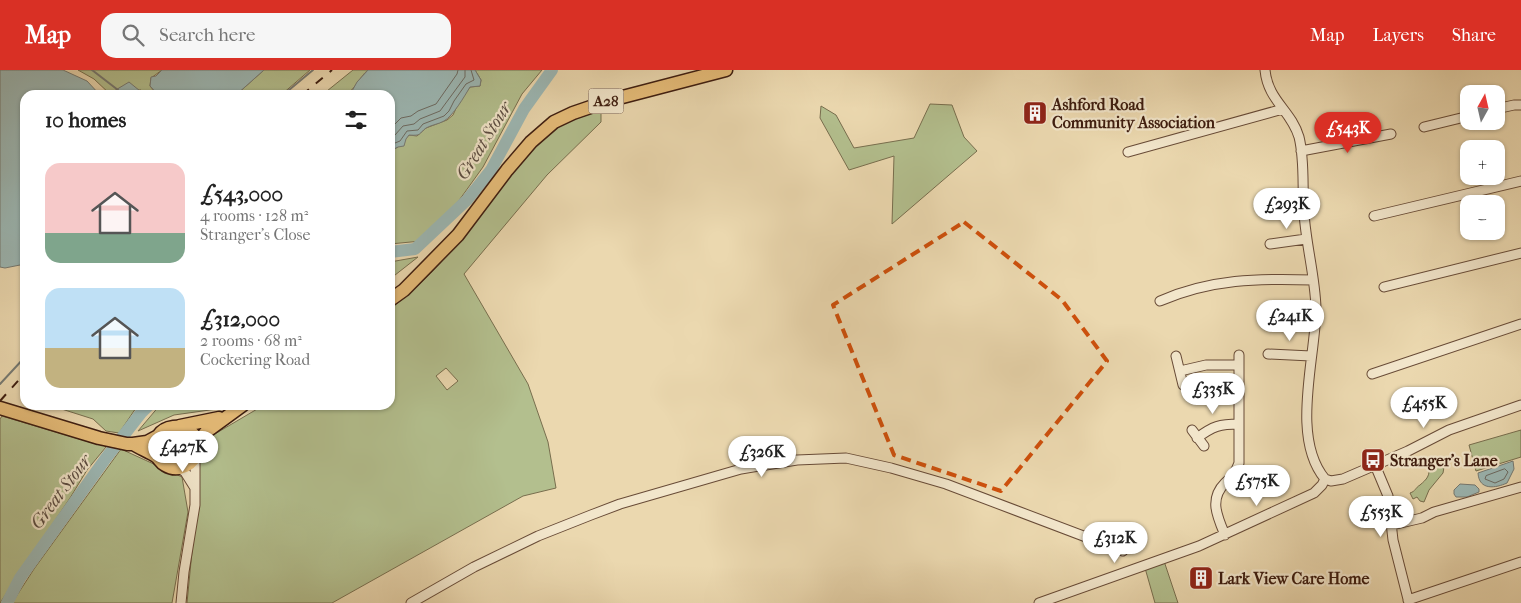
<!DOCTYPE html>
<html lang="en">
<head>
<meta charset="utf-8">
<style>
  :root { --surface:#fff; --page:#f6f6f6; --text:#222; --muted:#767676; --accent:#d93025 }
  body { margin:0; font-family:"IM FELL French Canon",serif; background:var(--page); color:var(--text); height:100vh; display:flex; flex-direction:column; font-size:19px; white-space:nowrap }
  * { box-sizing:border-box; margin:0 }
  p { font-size:16px; color:var(--muted) }
  .icon { flex:none; width:28px; height:28px; fill:none; stroke:currentColor; stroke-width:2; stroke-linecap:round; stroke-linejoin:round }
  .map { position:relative; flex:1; overflow:hidden }
  .details { position:absolute; left:20px; top:20px; width:375px; height:320px; display:flex; flex-direction:column; background:var(--surface); border-radius:15px; box-shadow:0 1px 4px #0004 }
  .details>* { flex:none }
  .needle { width:32px; rotate:8deg }
  .tools { position:absolute; left:1460px; top:15px; display:grid; gap:10px }
  .tools a { display:grid; place-items:center; width:45px; height:45px; border-radius:10px; background:var(--surface); box-shadow:0 1px 4px #0004; font-size:25px }
  .price { position:absolute; translate:-50% -42px; padding:0 11px; border-radius:18px; background:#fff; color:#222; font-size:16px; line-height:32px; filter:drop-shadow(0 1px 2px #0008) }
  .price::after { content:''; position:absolute; left:50%; top:30px; width:15px; height:11px; margin-left:-8px; background:inherit; clip-path:polygon(0 0,100% 0,50% 100%) }
  .price.active { background:var(--accent); color:#fff }
  ul { padding:0; list-style:none }
  li { display:flex; align-items:center; gap:15px; height:125px; padding:0 25px }
  li span { display:grid; place-items:center; flex:none; width:140px; height:100px; border-radius:15px; color:#555 }
  li>.icon { margin-inline-start:auto }
  span .icon { width:60px; height:60px; fill:#fffc; stroke-width:1 }
  li b { font-size:21px }
  h2 { display:flex; justify-content:space-between; align-items:center; height:60px; padding:0 25px; font-size:21px }
  header { display:flex; align-items:center; gap:30px; box-sizing:border-box; height:70px; padding:0 25px; background:var(--accent); color:#fff }
  header strong { font-size:24px }
  nav { display:flex; gap:28px; margin-inline-start:auto; font-size:18px }
  .search { width:350px; height:45px; background:var(--page); display:flex; align-items:center; gap:12px; box-sizing:border-box; padding:0 18px; border-radius:15px; color:var(--muted); font-size:19px }
  .map>svg:first-child { display:block }
  .green { fill:#b3bf8e; stroke:#786e4e; fill-rule:evenodd }
  .water { fill:#9cb8b5; stroke:#767a73 }
  .lines { fill:none; stroke-linecap:round; stroke-linejoin:round }
  .shore { stroke:#6c6a62; stroke-width:1 }
  .stream { stroke:#767a73; stroke-width:2 }
  .river { stroke:#9cb8b5; stroke-width:12 }
  .minor-casing { stroke:#684b37; stroke-width:11 }
  .highway-casing { stroke:#3d1c0f; stroke-width:15 }
  .minor { stroke:#f2e6cb; stroke-width:9 }
  .highway { stroke:#e6bc78; stroke-width:12 }
  .rail { stroke:#3d1c0f; stroke-width:2; stroke-dasharray:9 9; stroke-linecap:butt }
  .marked { fill:none; stroke:#ce500c; stroke-width:4; stroke-dasharray:10 6; stroke-linejoin:round }
  .labels { text-anchor:middle; dominant-baseline:central; stroke-width:4.5; stroke-linejoin:round; paint-order:stroke }
  .shield { fill:#f2e6cb; stroke:#735947; stroke-width:1 }
  .shield-label { font-size:15px; font-weight:bold; fill:#3d1c0f }
  .poi-label { font-size:16px; font-weight:bold; fill:#3d1c0f; stroke:#f2e6cb; text-anchor:start }
  .water-label { font-size:18px; font-style:italic; fill:#5a4b41; stroke:#f2e6cb }
</style>
</head>
<body>
<header>
<strong>Map</strong>
<div class="search"><svg class="icon" aria-label="search" viewBox="0 0 24 24"><circle cx="10" cy="10" r="6"/><path d="M15 15l6 6"/></svg>Search here</div>
<nav><a>Map</a><a>Layers</a><a>Share</a></nav>
</header>
<div class="map">
<svg width="1521" height="533" viewBox="0 0 1521 533">
  <rect width="100%" height="100%" fill="#ebd8af"/>
  <filter id="stains"><feTurbulence type="fractalNoise" baseFrequency=".004" numOctaves="4"/><feColorMatrix values="0 0 0 0 .2 0 0 0 0 .09 0 0 0 0 .02 0 0 0 .5 -.17"/></filter>
  <radialGradient id="worn" r=".72"><stop offset=".6" stop-color="#630" stop-opacity="0"/><stop offset="1" stop-color="#630" stop-opacity=".3"/></radialGradient>
  <!-- green -->
  <path class="green" d="M78,0H162L151,8L150,16L158,25H145L141,20L114,22V25H111L94,9Z
    M264,0H310L281,25H236Z
    M353,0H368C359,7 354,23 343,25C336,26 329,25 322,25Z
    M475,0H542L522,24L483,97L460,129L421,171L390,174V81L398,77L409,65L417,66L426,58L447,50L453,45L458,34L470,17L480,16L481,10Z
    M930,34L952,35L964,67L977,81L892,154L894,86L849,100L820,48L821,36L836,45L854,78L914,68Z
    M601,40V52L547,105L464,204L528,314L548,372L556,418L523,426L332,533H187L199,409L198,391L208,368L264,335H390V239C429,211 460,171 488,133C507,108 526,79 552,61C567,51 584,46 601,40ZM446,298L458,311L447,320L436,306Z
    M418,187L390,209V192Z
    M49,335H138L119,363L106,361L93,349Z
    M160,335H228L224,338L174,345L138,361Z
    M2,346L96,374H102L106,377L87,400L70,428L0,533V349Z
    M1521,360V387L1476,401L1469,375Z
    M161 377a15 15 0 1 1 30 0a15 15 0 1 1-30 0Z
    M121,379L182,407L188,442L172,533H12L34,499Z
    M1437,391L1442,393L1444,397L1443,403L1429,420L1424,432L1420,431L1417,427L1413,429L1410,423C1416,421 1415,418 1420,415C1427,409 1430,406 1429,396Z
    M1164,491L1178,533H1155L1145,498Z"/>
  <!-- water -->
  <path class="water" d="M0,0H63L87,11L100,25H25V194L5,198L0,197Z
    M162,0H264L236,25H158L150,16L151,7L156,6Z
    M368,0H475L481,10L480,16L470,17C464,27 453,46 444,51C439,54 431,55 426,58C418,64 422,66 409,65L406,69L404,76L398,77L390,81V25H345L352,21L357,12Z
    M129,12L145,25H114V21Z
    M1513,391L1514,399L1507,413C1496,418 1479,421 1478,403Z
    M1460,414L1475,415L1479,419V422L1467,427H1456L1454,424V420Z"/>
  <g class="lines">
    <!-- shore -->
    <path class="shore" d="M390,59L401,48L411,46L418,41L436,34L457,4L458,0
      M390,68L395,65L403,56L414,54L420,49L440,41L465,7V0
      M390,75L400,71L407,61L418,60L423,54L444,46L449,41L454,31L466,14L474,10L471,0
      M1505,399L1508,402L1504,409L1495,413L1485,409L1486,406Z"/>
    <!-- stream -->
    <path class="stream" d="M92,0L118,20
      M283,25L313,0
      M0,314L25,287"/>
    <!-- river -->
    <path class="river" d="M390,182L415,179L467,130L491,100L524,39L552,0
      M7,533L20,508L106,388L141,343L149,335"/>
    <defs>
      <path id="minor" d="M1265,0C1268,31 1291,40 1299,67C1305,91 1302,118 1304,143C1306,175 1315,206 1316,238C1316,287 1290,367 1325,409
        M1496,39L1514,35H1521
        M1424,57L1469,46
        M1301,81L1391,64
        M1128,82L1283,39
        M1374,146L1521,111
        M1270,174L1306,169
        M1384,217L1521,183
        M1160,231C1210,209 1259,208 1313,210
        M1268,284L1311,286
        M1176,286L1183,315
        M1180,301L1206,295H1239
        M1372,304L1521,254
        M1192,360L1204,376
        M1197,368C1213,356 1220,354 1239,354
        M1375,395L1388,426L1393,470L1409,533
        M179,398L185,402L195,418
        M1325,409L1331,411L1343,409L1408,381L1449,360L1521,335
        M1392,455L1422,448L1434,442L1521,417
        M1225,465C1217,446 1209,429 1225,413C1232,407 1236,402 1239,393V285
        M1408,530L1521,492
        M181,533L184,502L195,435V387
        M411,533L474,497L538,466L591,445L620,434L741,399L797,390L846,388L891,398L946,414L1123,481
        M1039,533L1199,476L1314,423L1322,415L1325,409"/>
      <path id="highway" d="M390,230L404,220L458,165L507,100L531,72L554,52L573,43L611,30L726,0
        M0,338L99,368L127,374H133L147,372L158,366
        M180,356L219,348
        M133,374C141,379 150,382 157,387C160,390 161,393 165,395C178,403 195,395 197,380C202,346 142,350 158,388
        M198,377L202,367L206,362L243,335"/>
    </defs>
    <!-- minor casing -->
    <use href="#minor" class="minor-casing"/>
    <!-- highway casing -->
    <use href="#highway" class="highway-casing"/>
    <!-- minor -->
    <use href="#minor" class="minor"/>
    <!-- highway -->
    <use href="#highway" class="highway"/>
    <!-- rail -->
    <path class="rail" d="M302,25L332,0
      M0,331L25,303"/>
  </g>
  <!-- marked area -->
  <path class="marked" d="M964,152L1062,230L1107,291L1001,421L894,385L833,235Z"/>
  <!-- icons -->
  <defs>
    <symbol id="building-square" viewBox="-11 -11 22 22"><rect x="-9" y="-9" width="18" height="18" rx="4" fill="#8f2418" stroke="#f2e6cb"/><path d="M-4-6H4V6H1V3H-1V6H-4ZM-2.5-4.3h1.7v1.8h-1.7ZM.8-4.3h1.7v1.8H.8ZM-2.5-1h1.7V.8h-1.7ZM.8-1h1.7V.8H.8Z" fill="#fff"/></symbol>
    <symbol id="bus-square" viewBox="-11 -11 22 22"><rect x="-9" y="-9" width="18" height="18" rx="4" fill="#8f2418" stroke="#f2e6cb"/><path d="M-5-6H5V4H4V6H2V4H-2V6H-4V4H-5ZM-3.5-4V0h7V-4ZM-3.5 1.2v1.5H-2V1.2ZM2 1.2v1.5H3.5V1.2Z" fill="#fff"/></symbol>
  </defs>
  <g fill-rule="evenodd">
    <use href="#building-square" x="1021" y="29" width="28" height="28"/>
    <use href="#bus-square" x="1359" y="376" width="28" height="28"/>
    <use href="#building-square" x="1187" y="494" width="28" height="28"/>
  </g>
  <g class="labels">
    <!-- shield labels -->
    <rect class="shield" x="588.5" y="18.5" width="35" height="25" rx="4"/>
    <g class="shield-label">
      <text x="606" y="31">A28</text>
    </g>
    <!-- poi labels -->
    <g class="poi-label">
      <text x="1052" y="34">Ashford Road<tspan x="1052" dy="18">Community Association</tspan></text>
      <text x="1390" y="390">Stranger's Lane</text>
      <text x="1218" y="508">Lark View Care Home</text>
    </g>
    <!-- water labels -->
    <g class="water-label">
      <text transform="translate(484 71) rotate(-58)">Great Stour</text>
      <text transform="translate(61 422) rotate(-53)">Great Stour</text>
    </g>
  </g>
  <rect width="100%" height="100%" filter="url(#stains)"/>
  <rect width="100%" height="100%" fill="url(#worn)"/>
</svg>
<div class="tools">
<a><svg class="needle" viewBox="-14 -14 28 28"><path d="M0-13l5 13h-10z" fill="#e53935"/><path d="M0 13l5-13h-10z" fill="#767676"/></svg></a>
<a>+</a>
<a>−</a>
</div>
<b class="price active" style="left:1348px;top:84px">£543K</b>
<b class="price" style="left:1287px;top:160px">£293K</b>
<b class="price" style="left:1290px;top:272px">£241K</b>
<b class="price" style="left:1213px;top:345px">£335K</b>
<b class="price" style="left:1424px;top:359px">£455K</b>
<b class="price" style="left:183px;top:403px">£427K</b>
<b class="price" style="left:762px;top:408px">£326K</b>
<b class="price" style="left:1257px;top:437px">£575K</b>
<b class="price" style="left:1381px;top:468px">£553K</b>
<b class="price" style="left:1115px;top:494px">£312K</b>
<section class="details">
<h2>10 homes<svg class="icon" aria-label="filters" viewBox="0 0 24 24"><path d="M4 7h16M4 17h16"/><circle cx="9" cy="7" r="2"/><circle cx="15" cy="17" r="2"/></svg></h2>
<ul>
<li><span style="background:linear-gradient(#f6c9c9 70%,#7fa58c 0)"><svg class="icon" aria-label="home" viewBox="0 0 24 24"><path d="M3 11l9-7 9 7M6 9v11h12V9"/></svg></span><div><b>£543,000</b><p>4 rooms · 128 m²</p><p>Stranger's Close</p></div></li>
<li><span style="background:linear-gradient(#bfe0f5 60%,#c2b280 0)"><svg class="icon" aria-label="home" viewBox="0 0 24 24"><path d="M3 11l9-7 9 7M6 9v11h12V9"/></svg></span><div><b>£312,000</b><p>2 rooms · 68 m²</p><p>Cockering Road</p></div></li>
</ul>
</section>
</div>
</body>
</html>
